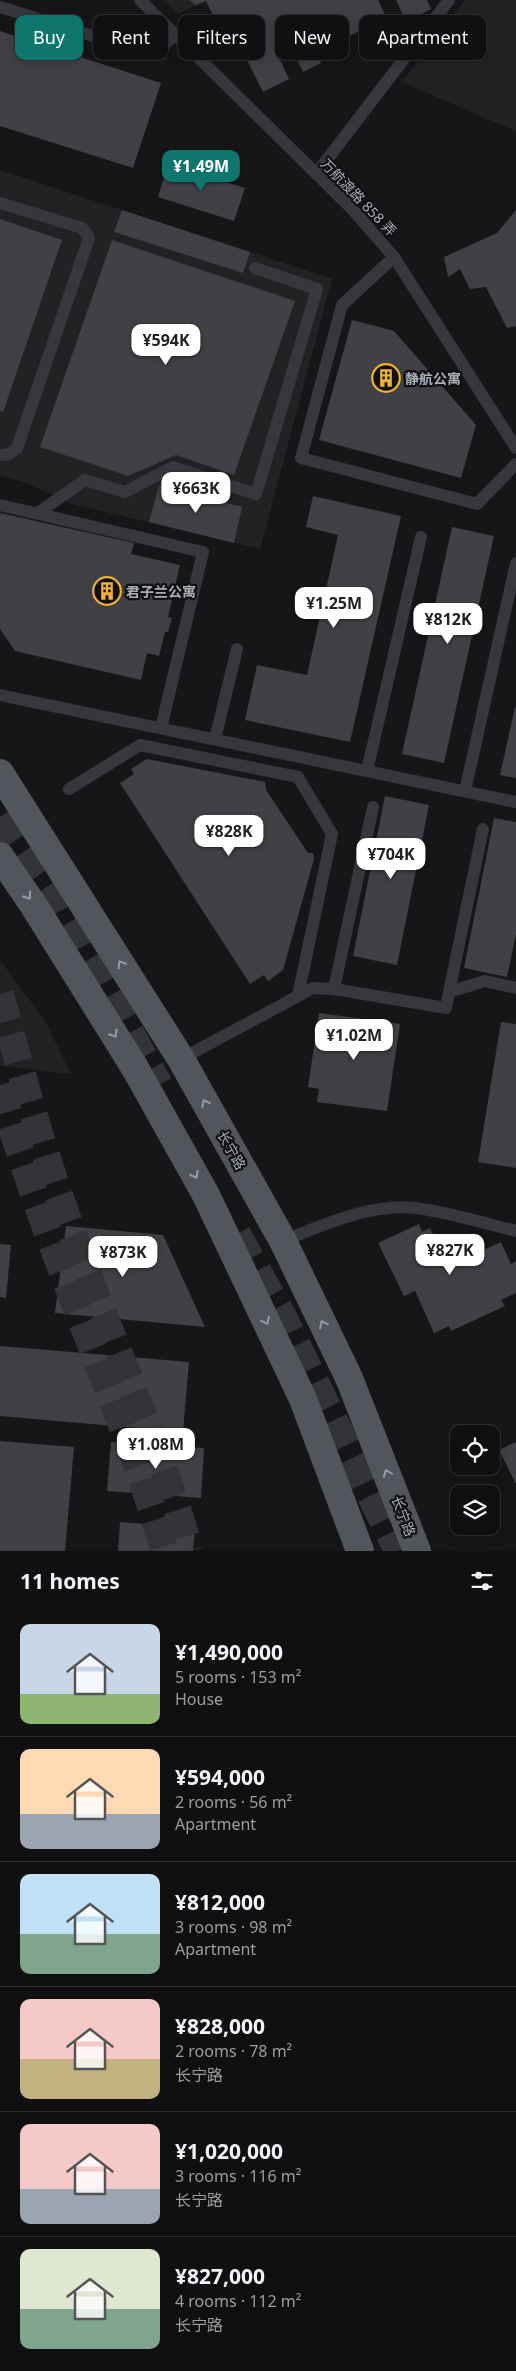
<!DOCTYPE html>
<html lang="en">
<head>
<meta charset="utf-8">
<style>
  :root { --surface:#101012; --page:#1e1e20; --text:#f1f3f6; --muted:#9c9d9f; --line:#303032; --accent:#0f766e }
  body { margin:0; font-family:"Noto Sans","Noto Sans SC",sans-serif; background:var(--page); color:var(--text); height:100vh; display:flex; flex-direction:column; font-size:19px; white-space:nowrap }
  * { box-sizing:border-box; margin:0 }
  p { font-size:16px; color:var(--muted) }
  .icon { flex:none; width:28px; height:28px; fill:none; stroke:currentColor; stroke-width:2; stroke-linecap:round; stroke-linejoin:round }
  .map { position:relative; height:1551px; overflow:hidden }
  .drawer { display:flex; flex-direction:column; background:var(--surface); flex:1 }
  .drawer>* { flex:none }
  .top-card { position:absolute; left:15px; top:15px; width:486px; height:45px; display:flex; gap:10px }
  .controls { position:absolute; left:450px; top:1425px; display:grid; gap:10px }
  .controls a { display:grid; place-items:center; width:50px; height:50px; border-radius:10px; background:var(--surface); box-shadow:0 2px 12px #0003,0 0 0 1px var(--line); font-size:25px }
  .price { position:absolute; translate:-50% -42px; padding:0 11px; border-radius:10px; background:#fff; color:#222; font-size:16px; line-height:32px; filter:drop-shadow(0 1px 2px #0008) }
  .price::after { content:''; position:absolute; left:50%; top:30px; width:15px; height:11px; margin-left:-8px; background:inherit; clip-path:polygon(0 0,100% 0,50% 100%) }
  .price.active { background:var(--accent); color:#fff }
  ul { padding:0; list-style:none }
  li { display:flex; align-items:center; gap:15px; height:125px; padding:0 20px }
  li+li { border-top:1px solid var(--line) }
  li span { display:grid; place-items:center; flex:none; width:140px; height:100px; border-radius:10px; color:#555 }
  li>.icon { margin-inline-start:auto }
  span .icon { width:60px; height:60px; fill:#fffc; stroke-width:1 }
  li b { font-size:21px }
  h2 { display:flex; justify-content:space-between; align-items:center; height:60px; padding:0 20px; font-size:21px }
  .tag { padding:0 18px; border-radius:10px; background:var(--surface); box-shadow:0 2px 12px #0003,0 0 0 1px var(--line); font-size:18px; line-height:45px }
  .tag.active { background:var(--accent); color:#fff }
  .map>svg:first-child { display:block }
  .built { fill:#222225 }
  .building { fill:#404145 }
  .lines { fill:none; stroke-linecap:round; stroke-linejoin:round }
  .highway-tunnel { stroke:#333438; stroke-width:28; stroke-dasharray:28 14; stroke-linecap:butt }
  .lane { stroke:#37383d; stroke-width:12 }
  .primary { stroke:#53555c; stroke-width:28 }
  .oneway { stroke:#979ba6 }
  .labels { text-anchor:middle; dominant-baseline:central; stroke-width:4.5; stroke-linejoin:round; paint-order:stroke }
  .street-label { font-size:14px; fill:#a8adb8; stroke:#111113 }
  .poi-label { font-size:14px; font-weight:bold; fill:#a8adb8; stroke:#111113; text-anchor:start }
</style>
</head>
<body>
<div class="map">
<svg width="516" height="1551" viewBox="0 0 516 1551">
  <rect width="100%" height="100%" fill="#161618"/>
  <!-- built -->
  <path class="built" d="M163,0H207L178,14Z
    M465,0H516V131L402,82Z
    M0,170L332,279L260,549L72,504L27,483L0,476Z
    M0,960L44,1019L71,1074L0,1066Z"/>
  <!-- building -->
  <path class="building" d="M189,0H378L392,29L373,38L368,27L316,52L321,63L303,72L289,42L275,49L289,79L263,92L228,22L218,26L206,1L196,5Z
    M396,0H427L431,9L406,22Z
    M0,31L161,83L133,168L0,126Z
    M168,164L245,188L234,221L158,197Z
    M122,210L250,252L243,273L114,232Z
    M516,210V326L507,328L486,287L470,289L460,269L448,277L444,257L497,233Z
    M0,219L62,240L3,412L0,411Z
    M112,240L295,301L234,475L176,455L128,476L40,447Z
    M352,320L394,331L476,425L461,478L319,440Z
    M159,485L242,507L234,543L149,522Z
    M313,496L401,516L350,742L245,720L257,665L307,675L338,535L306,527Z
    M0,513L134,543L131,554L180,565L168,617L172,618L168,632H165L159,656L147,653L141,680L15,651L0,629Z
    M452,527L494,536L444,763L402,754Z
    M515,707H516V778L500,775Z
    M147,759L265,782L266,790L308,853H313L314,859L283,970L268,981L264,975L250,984L120,783L134,774L131,769Z
    M385,796L429,805L397,965L353,956Z
    M494,818L516,822V934L507,977L464,968Z
    M319,1013L400,1024L387,1111L317,1102L319,1089L308,1087Z
    M501,1022L516,1024V1168L478,1162Z
    M419,1224L422,1232L430,1228L438,1244L446,1239L450,1248L475,1237L481,1251L501,1242L511,1264L516,1261V1293L501,1300L505,1306L451,1331L449,1326L434,1333L415,1291L404,1296L378,1243Z
    M66,1226L163,1235L205,1327L55,1313Z
    M0,1244L11,1245L6,1298L0,1297Z
    M0,1346L189,1362L183,1432L0,1416Z
    M0,1441L74,1447L65,1551H0Z
    M111,1442L204,1448L201,1498L107,1491Z
    M516,1442V1484L499,1450Z
    M120,1522L195,1528L193,1551H118Z"/>
  <g class="lines">
    <!-- highway-tunnel -->
    <path class="highway-tunnel" d="M0,817L57,899L159,1085
      M0,994C22,1077 45,1159 75,1240C113,1344 159,1444 190,1551
      M0,1085C43,1245 118,1393 165,1551
      M237,1234L283,1317L398,1551"/>
    <!-- lane -->
    <path class="lane" d="M140,0L352,209L394,257L516,448
      M0,7L151,54L176,35
      M316,174L449,0
      M0,203L82,228L89,238L17,448L9,454L0,455
      M394,257L342,305L301,458L477,504L516,464
      M0,505L203,552L161,728
      M38,513L85,480L125,492L173,467L256,494L317,289L255,268
      M0,695L516,802
      M215,739L237,649
      M367,771L421,537
      M69,789L140,745L298,777L332,834L298,996
      M465,791L516,563
      M334,989L373,807
      M449,992L483,829
      M181,1059L313,988L334,989L446,1008L449,992L485,981L516,988
      M283,1241C322,1225 372,1203 415,1208C449,1212 483,1223 516,1231"/>
    <!-- primary -->
    <path class="primary" d="M0,773L181,1059L283,1241L349,1378L417,1551
      M0,856L34,906L135,1068L206,1195L303,1399L360,1551"/>
  </g>
  <!-- one-way arrows -->
  <defs><path id="oneway-chevron" d="M-2-3.5L2.5 0L-2 3.5" fill="none" stroke-width="1.6" stroke-linecap="round" stroke-linejoin="round" transform="scale(1.25)"/></defs>
  <g class="oneway">
    <use href="#oneway-chevron" transform="translate(28 896) rotate(55)"/>
    <use href="#oneway-chevron" transform="translate(121 964) rotate(-122)"/>
    <use href="#oneway-chevron" transform="translate(114 1034) rotate(58)"/>
    <use href="#oneway-chevron" transform="translate(205 1103) rotate(-119)"/>
    <use href="#oneway-chevron" transform="translate(195 1175) rotate(61)"/>
    <use href="#oneway-chevron" transform="translate(266 1321) rotate(64)"/>
    <use href="#oneway-chevron" transform="translate(323 1324) rotate(-116)"/>
    <use href="#oneway-chevron" transform="translate(387 1473) rotate(-111)"/>
  </g>
  <!-- icons -->
  <defs>
    <symbol id="building-ring" viewBox="-11 -11 22 22"><circle r="9.5" fill="#111113" stroke="#f2b134" stroke-width="1.5"/><path d="M-4-6H4V6H1V3H-1V6H-4ZM-2.5-4.3h1.7v1.8h-1.7ZM.8-4.3h1.7v1.8H.8ZM-2.5-1h1.7V.8h-1.7ZM.8-1h1.7V.8H.8Z" fill="#f2b134"/></symbol>
  </defs>
  <g fill-rule="evenodd">
    <use href="#building-ring" x="370" y="362" width="32" height="32"/>
    <use href="#building-ring" x="91" y="575" width="32" height="32"/>
  </g>
  <g class="labels">
    <!-- street labels -->
    <g class="street-label">
      <text transform="translate(359 197) rotate(46)">万航渡路 858 弄</text>
      <text transform="translate(232 1150) rotate(61)">长宁路</text>
      <text transform="translate(404 1516) rotate(69)">长宁路</text>
    </g>
    <!-- poi labels -->
    <g class="poi-label">
      <text x="405" y="378">静航公寓</text>
      <text x="126" y="591">君子兰公寓</text>
    </g>
  </g>
</svg>
<div class="controls">
<a><svg class="icon" aria-label="locate" viewBox="0 0 24 24"><circle cx="12" cy="12" r="6"/><path d="M12 2v4M12 18v4M2 12h4M18 12h4"/></svg></a>
<a><svg class="icon" aria-label="layers" viewBox="0 0 24 24"><path d="M12 4l9 5-9 5-9-5zM3 14l9 5 9-5"/></svg></a>
</div>
<b class="price active" style="left:201px;top:192px">¥1.49M</b>
<b class="price" style="left:166px;top:366px">¥594K</b>
<b class="price" style="left:196px;top:514px">¥663K</b>
<b class="price" style="left:334px;top:629px">¥1.25M</b>
<b class="price" style="left:448px;top:645px">¥812K</b>
<b class="price" style="left:229px;top:857px">¥828K</b>
<b class="price" style="left:391px;top:880px">¥704K</b>
<b class="price" style="left:354px;top:1061px">¥1.02M</b>
<b class="price" style="left:450px;top:1276px">¥827K</b>
<b class="price" style="left:123px;top:1278px">¥873K</b>
<b class="price" style="left:156px;top:1470px">¥1.08M</b>
<div class="top-card">
<a class="tag active">Buy</a>
<a class="tag">Rent</a>
<a class="tag">Filters</a>
<a class="tag">New</a>
<a class="tag">Apartment</a>
</div>
</div>
<section class="drawer">
<h2>11 homes<svg class="icon" aria-label="filters" viewBox="0 0 24 24"><path d="M4 7h16M4 17h16"/><circle cx="9" cy="7" r="2"/><circle cx="15" cy="17" r="2"/></svg></h2>
<ul>
<li><span style="background:linear-gradient(#c9d6e8 70%,#8fb573 0)"><svg class="icon" aria-label="home" viewBox="0 0 24 24"><path d="M3 11l9-7 9 7M6 9v11h12V9"/></svg></span><div><b>¥1,490,000</b><p>5 rooms · 153 m²</p><p>House</p></div></li>
<li><span style="background:linear-gradient(#ffd9b3 65%,#9aa5b1 0)"><svg class="icon" aria-label="home" viewBox="0 0 24 24"><path d="M3 11l9-7 9 7M6 9v11h12V9"/></svg></span><div><b>¥594,000</b><p>2 rooms · 56 m²</p><p>Apartment</p></div></li>
<li><span style="background:linear-gradient(#bfe0f5 60%,#7fa58c 0)"><svg class="icon" aria-label="home" viewBox="0 0 24 24"><path d="M3 11l9-7 9 7M6 9v11h12V9"/></svg></span><div><b>¥812,000</b><p>3 rooms · 98 m²</p><p>Apartment</p></div></li>
<li><span style="background:linear-gradient(#f6c9c9 60%,#c2b280 0)"><svg class="icon" aria-label="home" viewBox="0 0 24 24"><path d="M3 11l9-7 9 7M6 9v11h12V9"/></svg></span><div><b>¥828,000</b><p>2 rooms · 78 m²</p><p>长宁路</p></div></li>
<li><span style="background:linear-gradient(#f6c9c9 65%,#9aa5b1 0)"><svg class="icon" aria-label="home" viewBox="0 0 24 24"><path d="M3 11l9-7 9 7M6 9v11h12V9"/></svg></span><div><b>¥1,020,000</b><p>3 rooms · 116 m²</p><p>长宁路</p></div></li>
<li><span style="background:linear-gradient(#dfe7d0 60%,#7fa58c 0)"><svg class="icon" aria-label="home" viewBox="0 0 24 24"><path d="M3 11l9-7 9 7M6 9v11h12V9"/></svg></span><div><b>¥827,000</b><p>4 rooms · 112 m²</p><p>长宁路</p></div></li>
</ul>
</section>
</body>
</html>
